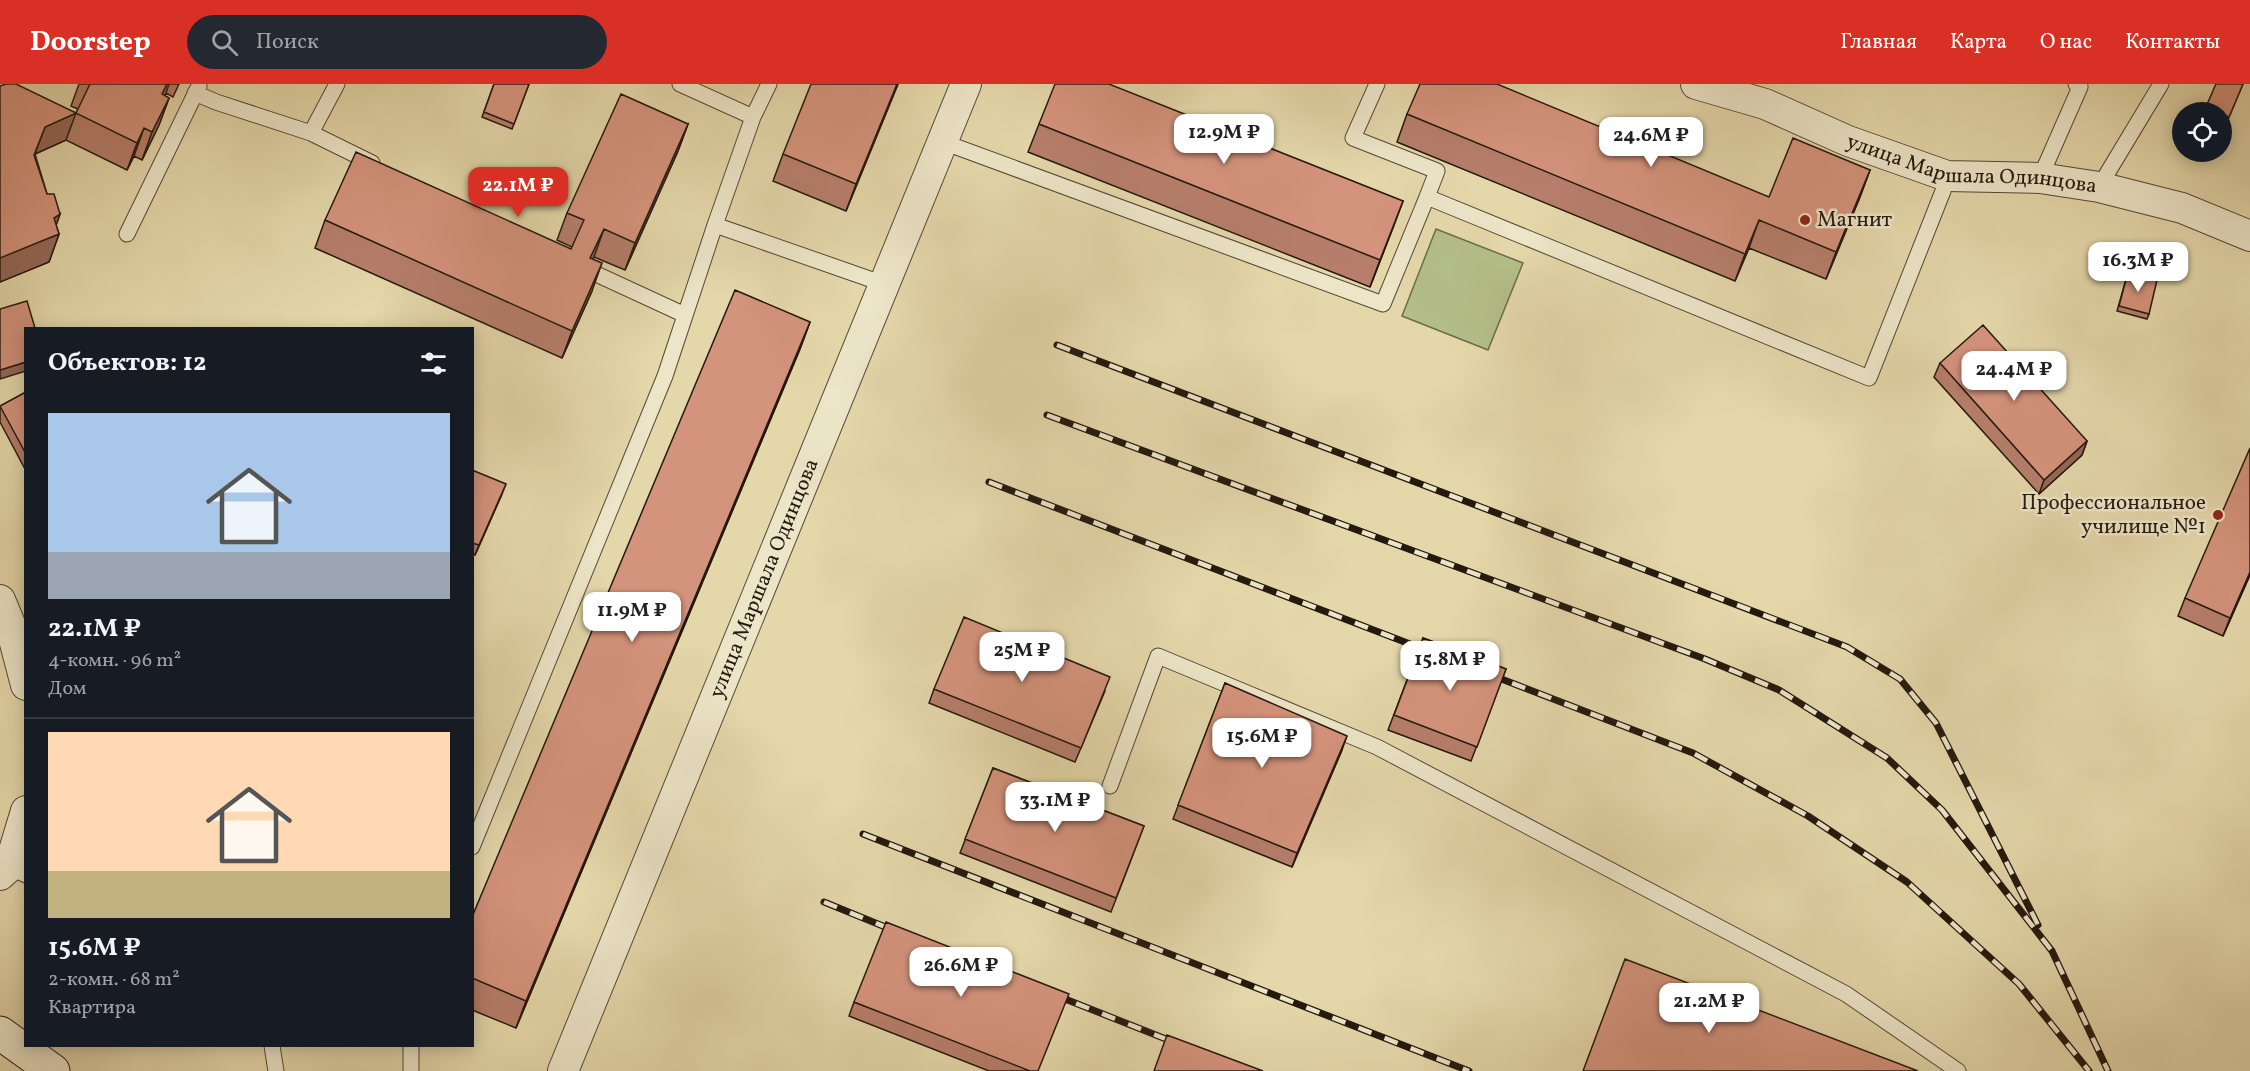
<!DOCTYPE html>
<html lang="ru">
<head>
<meta charset="utf-8">
<style>
  :root { --surface:#171b24; --page:#242831; --text:#f1f3f6; --muted:#9ea1a6; --line:#363941; --accent:#d93025 }
  body { margin:0; font-family:Vollkorn,serif; background:var(--page); color:var(--text); height:100vh; display:flex; flex-direction:column; font-size:22px; white-space:nowrap }
  * { box-sizing:border-box; margin:0 }
  p { font-size:20px; color:var(--muted) }
  .icon { flex:none; width:33px; height:33px; fill:none; stroke:currentColor; stroke-width:2; stroke-linecap:round; stroke-linejoin:round }
  .map { position:relative; flex:1; overflow:hidden }
  .sheet { position:absolute; left:24px; top:243px; width:450px; height:720px; display:flex; flex-direction:column; background:var(--surface); border-radius:0px; box-shadow:0 3px 15px #0003 }
  .sheet>* { flex:none }
  .controls { position:absolute; left:2172px; top:18px; display:grid; gap:12px }
  .controls a { display:grid; place-items:center; width:60px; height:60px; border-radius:50%; background:var(--surface); box-shadow:0 3px 15px #0003; font-size:30px }
  .price { position:absolute; translate:-50% -51px; padding:0 14px; border-radius:12px; background:#fff; color:#222; font-size:20px; line-height:39px; filter:drop-shadow(0 2px 3px #0008) }
  .price::after { content:''; position:absolute; left:50%; top:36px; width:18px; height:14px; margin-left:-9px; background:inherit; clip-path:polygon(0 0,100% 0,50% 100%) }
  .price.current { background:var(--accent); color:#fff }
  ul { padding:0; list-style:none }
  li { display:grid; align-content:center; gap:12px; height:318px; padding:0 24px }
  li+li { border-top:2px solid var(--line) }
  li span { display:grid; place-items:center; height:186px; border-radius:0px; color:#555 }
  li>.icon { margin-inline-start:auto }
  span .icon { width:108px; height:108px; fill:#fffc; stroke-width:1 }
  li b { font-size:26px }
  h2 { display:flex; justify-content:space-between; align-items:center; height:72px; padding:0 24px; font-size:26px }
  header { display:flex; align-items:center; gap:36px; box-sizing:border-box; height:84px; padding:0 30px; background:var(--accent); color:#fff }
  header strong { font-size:28px }
  nav { display:flex; gap:33px; margin-inline-start:auto; font-size:21px }
  .search { width:420px; height:54px; background:var(--page); display:flex; align-items:center; gap:15px; box-sizing:border-box; padding:0 21px; border-radius:33px; color:var(--muted); font-size:22px }
  .map>svg:first-child { display:block }
  .green { fill:#b4be88; stroke:#6c6c4b; stroke-width:1.5 }
  .lines { fill:none; stroke-linecap:round; stroke-linejoin:round }
  .service-casing { stroke:#554835; stroke-width:17 }
  .minor-casing { stroke:#554835; stroke-width:32 }
  .secondary-casing { stroke:#25190e; stroke-width:35 }
  .service { stroke:#ede5c8; stroke-width:15 }
  .minor { stroke:#ede5c8; stroke-width:30 }
  .secondary { stroke:#ede5c8; stroke-width:33 }
  .rail-casing { stroke:#25190e; stroke-width:7 }
  .rail { stroke:#ede5c8; stroke-width:4.5; stroke-dasharray:14; stroke-linecap:butt }
  .wall { fill:#b67e6b; stroke:#25190e; stroke-width:1.5 }
  .shaded-wall { fill:#946757; stroke:#25190e; stroke-width:1.5 }
  .building { fill:#d4937c; stroke:#25190e; stroke-width:1.5 }
  .poi-dot { fill:#8f2418; stroke:#ede5c8; stroke-width:2 }
  .labels { text-anchor:middle; dominant-baseline:central; stroke-width:5; stroke-linejoin:round; paint-order:stroke }
  .street-label { font-size:21px; fill:#25190e; stroke:#ede5c8 }
  .poi-label { font-size:21px; fill:#25190e; stroke:#ede5c8; text-anchor:start }
</style>
</head>
<body>
<header>
<strong>Doorstep</strong>
<div class="search"><svg class="icon" aria-label="search" viewBox="0 0 24 24"><circle cx="10" cy="10" r="6"/><path d="M15 15l6 6"/></svg>Поиск</div>
<nav><a>Главная</a><a>Карта</a><a>О нас</a><a>Контакты</a></nav>
</header>
<div class="map">
<svg width="2250" height="987" viewBox="0 0 2250 987">
  <rect width="100%" height="100%" fill="#e4d7aa"/>
  <filter id="stains"><feTurbulence type="fractalNoise" baseFrequency=".00333" numOctaves="4"/><feColorMatrix values="0 0 0 0 .2 0 0 0 0 .09 0 0 0 0 .02 0 0 0 .5 -.17"/></filter>
  <radialGradient id="worn" r=".72"><stop offset=".6" stop-color="#630" stop-opacity="0"/><stop offset="1" stop-color="#630" stop-opacity=".3"/></radialGradient>
  <!-- green -->
  <path class="green" d="M1436,145L1523,179L1488,266L1402,232Z"/>
  <g class="lines">
    <defs>
      <path id="service" d="M680,0L753,33
        M769,0L753,33L715,141L884,200
        M1377,0L1353,54L1437,87L1427,113
        M195,9L216,18L311,49L372,79
        M311,49L337,0
        M943,58L1383,220L1427,113L1869,294L1943,107L1947,92
        M2040,94L2080,3L2076,0
        M2099,103L2161,0
        M127,150L199,2
        M581,183L685,231
        M1110,702L1158,572L1377,663L1846,910L1958,987
        M472,763L665,292L715,141
        M9,783L26,791
        M272,962L276,987
        M411,962V987"/>
      <g id="minor">
        <path id="s1" d="M1696,0L1765,20L1848,57L1947,92L2040,94L2099,103L2182,124L2250,152"/>
        <path d="M0,516L10,540L26,601"/>
        <path d="M0,791L9,783L26,727"/>
        <path id="s2" d="M563,987L966,0"/>
      </g>
      <path id="secondary" d="M0,949L53,987"/>
    </defs>
    <!-- service casing -->
    <use href="#service" class="service-casing"/>
    <!-- minor casing -->
    <use href="#minor" class="minor-casing"/>
    <!-- secondary casing -->
    <use href="#secondary" class="secondary-casing"/>
    <!-- service -->
    <use href="#service" class="service"/>
    <!-- minor -->
    <use href="#minor" class="minor"/>
    <!-- secondary -->
    <use href="#secondary" class="secondary"/>
    <defs>
      <path id="rail" d="M1057,261L1847,563L1900,595L1936,639L2038,841
        M1047,331L1705,575L1779,606L1887,674L1942,726L2052,867L2108,987
        M989,398L1436,570
        M1486,589L1693,669L1808,732L1907,798L2019,900L2089,987
        M863,750L1469,987
        M824,818L900,849
        M1050,909L1181,961"/>
    </defs>
    <!-- rail casing -->
    <use href="#rail" class="rail-casing"/>
    <!-- rail -->
    <use href="#rail" class="rail"/>
  </g>
  <!-- wall -->
  <path class="wall" d="M79,0H179L173,13L166,9L165,12L169,14L159,41L142,76L134,72L127,86L66,56L35,70L47,110L60,130L56,141L59,150L49,178L0,198V2L76,29L78,25L71,22Z
    M494,0H529L512,45L482,33Z
    M898,0L846,127L773,97L783,70Z
    M2216,0H2243L2227,38L2222,36V28H2204Z
    M1407,30L1769,113L1870,86L1860,113L1826,195L1749,164L1735,197L1397,58Z
    M688,40L678,67L625,186L594,173L592,175V207L562,274L315,164L325,136L571,165L572,163L557,156L567,129Z
    M1039,40L1403,117L1370,203L1028,68Z
    M2128,188L2149,230L2147,235L2117,227Z
    M810,238L800,265L516,944L472,926V833Z
    M1940,279L2087,357L2082,371L2039,410L1934,293Z
    M26,308V387L0,338V322Z
    M472,386L502,410L475,471L472,470Z
    M2250,491L2223,552L2178,532L2185,514Z
    M1423,554L1506,585L1471,677L1388,646Z
    M1225,599L1342,666L1292,783L1173,735Z
    M934,605L1105,607L1075,678L929,619Z
    M993,684L1144,742L1111,828L960,769Z
    M854,918L1038,987H989L849,932Z"/>
  <!-- shaded-wall -->
  <path class="shaded-wall" d="M167,0H169L166,9L152,38L162,10Z
    M897,0H898L846,127L856,100Z
    M169,14L159,41L142,76L152,48Z
    M76,29L66,56L35,70L45,43Z
    M688,40L678,67L625,186L635,159Z
    M144,44L134,72L127,86L137,59Z
    M1870,86L1860,113L1826,195L1836,168Z
    M1403,117L1393,144L1370,203L1380,176Z
    M60,130L52,153L59,150L49,178L0,198V174Z
    M1759,136L1749,164L1735,197L1745,170Z
    M604,145L594,173L580,201L590,174Z
    M602,179L592,207L562,274L572,247Z
    M810,238L800,265L516,944L526,917Z
    M26,278V287L0,295V286Z
    M2087,357L2082,371L2039,410L2044,396Z
    M506,400L502,410L475,471L479,461Z
    M2250,488V491L2223,552L2230,534Z
    M1347,652L1342,666L1292,783L1297,769Z"/>
  <!-- building -->
  <path class="building" d="M6,0H16L76,29L90,0H167L162,10L169,14L152,48L144,44L137,59L76,29L45,43L34,71L47,110H54L60,130L54,134L59,150L0,174V2Z
    M494,0H529L514,40L484,28Z
    M811,0H897L856,100L783,70Z
    M1055,0H1109L1403,117L1380,176L1039,40Z
    M1420,0H1497L1769,113L1793,54L1870,86L1836,168L1759,136L1745,170L1407,30Z
    M2216,0H2243L2229,33L2222,30V28H2218L2206,23Z
    M621,10L688,40L635,159L604,145L590,174L602,179L572,247L325,136L356,68L571,165L584,136L567,129Z
    M2128,188L2157,196L2149,230L2119,222Z
    M735,206L810,238L526,917L472,894V833Z
    M27,217L35,244H26V278L0,286V225Z
    M1983,241L2087,357L2044,396L1940,279Z
    M26,308V370L0,322Z
    M2250,364V488L2230,534L2185,514Z
    M472,386L506,400L479,461L472,459Z
    M964,533L1110,593L1081,664L934,605Z
    M1423,554L1506,585L1477,663L1394,631Z
    M1225,599L1347,652L1297,769L1178,721Z
    M993,684L1144,742L1116,814L965,755Z
    M886,838L1069,910L1038,987H1030L854,918Z
    M1625,875L1918,987H1583Z
    M1167,951L1263,987H1154Z"/>
  <!-- markers -->
  <g class="poi-dot">
    <circle cx="1805" cy="136" r="6"/>
    <circle cx="2218" cy="431" r="6"/>
  </g>
  <g class="labels">
    <!-- street labels -->
    <g class="street-label">
      <text stroke="none"><textPath href="#s1" startOffset="290">улица Маршала Одинцова</textPath></text>
      <text stroke="none"><textPath href="#s2" startOffset="532">улица Маршала Одинцова</textPath></text>
    </g>
    <!-- poi labels -->
    <g class="poi-label">
      <text x="1817" y="136">Магнит</text>
      <text x="2206" y="419" text-anchor="end">Профессиональное<tspan x="2206" dy="24">училище №1</tspan></text>
    </g>
  </g>
  <rect width="100%" height="100%" filter="url(#stains)"/>
  <rect width="100%" height="100%" fill="url(#worn)"/>
</svg>
<div class="controls">
<a><svg class="icon" aria-label="locate" viewBox="0 0 24 24"><circle cx="12" cy="12" r="6"/><path d="M12 2v4M12 18v4M2 12h4M18 12h4"/></svg></a>
</div>
<b class="price" style="left:1224px;top:81px">12.9M ₽</b>
<b class="price" style="left:1651px;top:84px">24.6M ₽</b>
<b class="price current" style="left:518px;top:134px">22.1M ₽</b>
<b class="price" style="left:2138px;top:209px">16.3M ₽</b>
<b class="price" style="left:2014px;top:318px">24.4M ₽</b>
<b class="price" style="left:632px;top:559px">11.9M ₽</b>
<b class="price" style="left:1022px;top:599px">25M ₽</b>
<b class="price" style="left:1450px;top:608px">15.8M ₽</b>
<b class="price" style="left:1262px;top:685px">15.6M ₽</b>
<b class="price" style="left:1055px;top:749px">33.1M ₽</b>
<b class="price" style="left:961px;top:914px">26.6M ₽</b>
<b class="price" style="left:1709px;top:950px">21.2M ₽</b>
<section class="sheet">
<h2>Объектов: 12<svg class="icon" aria-label="filters" viewBox="0 0 24 24"><path d="M4 7h16M4 17h16"/><circle cx="9" cy="7" r="2"/><circle cx="15" cy="17" r="2"/></svg></h2>
<ul>
<li><span style="background:linear-gradient(#a9c7e8 75%,#9aa5b1 0)"><svg class="icon" aria-label="home" viewBox="0 0 24 24"><path d="M3 11l9-7 9 7M6 9v11h12V9"/></svg></span><div><b>22.1M ₽</b><p>4-комн. · 96 m²</p><p>Дом</p></div></li>
<li><span style="background:linear-gradient(#ffd9b3 75%,#c2b280 0)"><svg class="icon" aria-label="home" viewBox="0 0 24 24"><path d="M3 11l9-7 9 7M6 9v11h12V9"/></svg></span><div><b>15.6M ₽</b><p>2-комн. · 68 m²</p><p>Квартира</p></div></li>
</ul>
</section>
</div>
</body>
</html>
